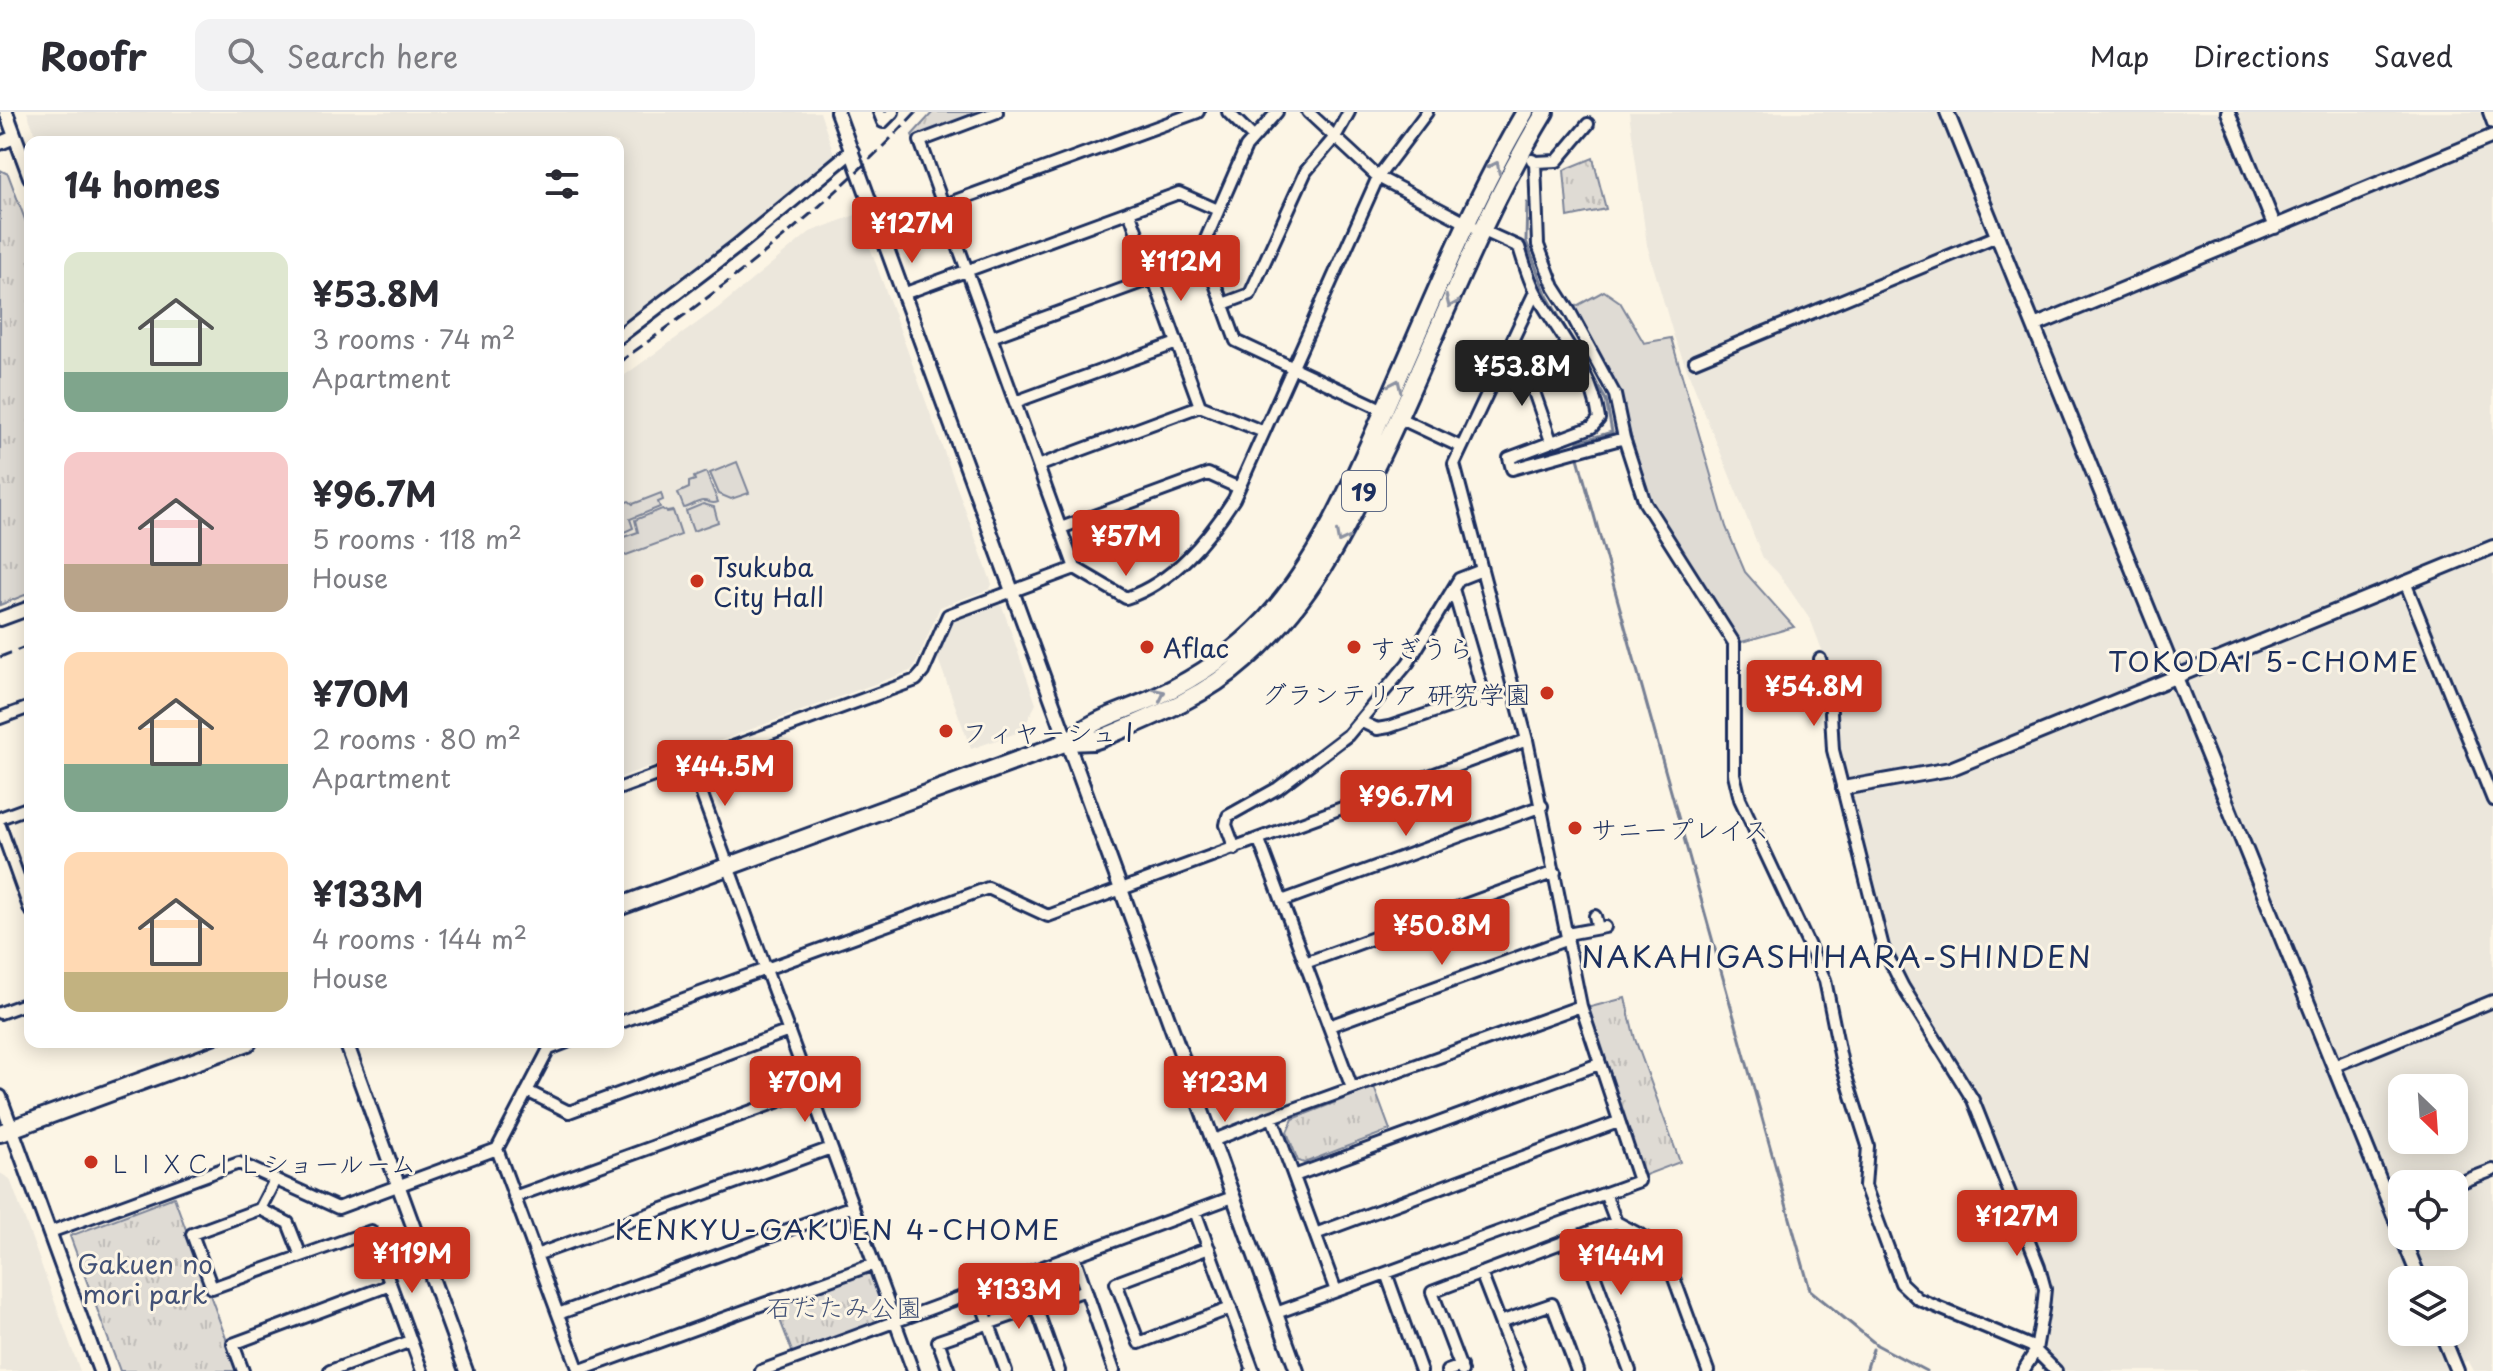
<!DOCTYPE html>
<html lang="en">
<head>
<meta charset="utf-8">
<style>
  :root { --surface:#fff; --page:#f2f2f3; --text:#2b2b33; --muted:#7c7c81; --line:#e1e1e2; --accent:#c8321e }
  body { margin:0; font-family:"Playpen Sans","Klee One",sans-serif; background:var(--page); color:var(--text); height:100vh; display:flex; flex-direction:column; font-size:30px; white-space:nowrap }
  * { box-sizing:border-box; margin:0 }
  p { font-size:26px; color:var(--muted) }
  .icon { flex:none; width:44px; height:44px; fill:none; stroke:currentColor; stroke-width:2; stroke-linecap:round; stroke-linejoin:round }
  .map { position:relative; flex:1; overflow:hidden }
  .side { position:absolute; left:24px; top:24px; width:600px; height:912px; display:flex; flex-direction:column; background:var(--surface); border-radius:16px; box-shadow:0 4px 20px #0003 }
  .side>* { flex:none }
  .needle { width:52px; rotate:155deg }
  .fabs { position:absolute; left:2388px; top:962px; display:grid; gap:16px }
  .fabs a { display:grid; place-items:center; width:80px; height:80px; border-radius:16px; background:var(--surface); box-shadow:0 4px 20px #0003; font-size:40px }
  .price { position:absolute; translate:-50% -68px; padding:0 18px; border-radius:8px; background:var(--accent); color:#fff; font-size:26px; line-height:52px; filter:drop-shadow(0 2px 4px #0008) }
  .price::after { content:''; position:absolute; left:50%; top:48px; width:24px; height:18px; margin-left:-12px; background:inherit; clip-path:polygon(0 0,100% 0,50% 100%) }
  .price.selected { background:#222; color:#fff }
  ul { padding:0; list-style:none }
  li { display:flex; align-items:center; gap:24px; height:200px; padding:0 40px }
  li span { display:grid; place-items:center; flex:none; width:224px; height:160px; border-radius:16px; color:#555 }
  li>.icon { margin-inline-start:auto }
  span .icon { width:96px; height:96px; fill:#fffc; stroke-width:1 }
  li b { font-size:34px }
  h2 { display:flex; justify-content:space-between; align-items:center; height:96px; padding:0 40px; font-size:34px }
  header { display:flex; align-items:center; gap:48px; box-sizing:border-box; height:112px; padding:0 40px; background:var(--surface); border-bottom:2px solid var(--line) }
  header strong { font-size:38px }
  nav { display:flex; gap:44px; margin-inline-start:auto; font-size:28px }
  .search { width:560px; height:72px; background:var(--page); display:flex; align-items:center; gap:20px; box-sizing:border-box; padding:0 28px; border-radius:16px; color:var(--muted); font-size:30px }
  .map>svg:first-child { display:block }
  .built { fill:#ece7dc; fill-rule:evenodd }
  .grass { fill:#dfdbd4; stroke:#7d8599; stroke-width:2 }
  .park { fill:url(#park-tufts); stroke:#7d8599; stroke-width:2 }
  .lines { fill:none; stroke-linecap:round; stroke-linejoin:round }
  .stream { stroke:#767f94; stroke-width:3 }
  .minor-casing { stroke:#1b2f5e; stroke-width:16 }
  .tertiary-casing { stroke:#1b2f5e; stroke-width:18 }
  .primary-casing { stroke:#1b2f5e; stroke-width:22 }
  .minor { stroke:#fcf5e5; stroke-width:10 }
  .tertiary { stroke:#fcf5e5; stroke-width:12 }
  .primary { stroke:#fcf5e5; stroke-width:16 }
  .rail { stroke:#1b2f5e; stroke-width:3; stroke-dasharray:12 6; stroke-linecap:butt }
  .oneway { stroke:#8c92a2 }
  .poi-dot { fill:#c8321e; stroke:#fcf5e5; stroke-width:3 }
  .labels { text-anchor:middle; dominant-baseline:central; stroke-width:6; stroke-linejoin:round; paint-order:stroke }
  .shield { fill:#fcf5e5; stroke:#5e6a86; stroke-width:2 }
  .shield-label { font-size:24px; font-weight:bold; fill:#1b2f5e }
  .poi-label { font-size:26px; fill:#1b2f5e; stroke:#fcf5e5; text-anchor:start }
  .park-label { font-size:26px; fill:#425176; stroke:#fcf5e5 }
  .neighbourhood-label { font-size:28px; letter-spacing:2px; fill:#1b2f5e; stroke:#fcf5e5 }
  .quarter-label { font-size:30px; letter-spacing:2px; fill:#1b2f5e; stroke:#fcf5e5 }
</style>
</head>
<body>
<header>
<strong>Roofr</strong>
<div class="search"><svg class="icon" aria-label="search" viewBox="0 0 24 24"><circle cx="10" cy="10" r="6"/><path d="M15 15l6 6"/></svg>Search here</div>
<nav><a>Map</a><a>Directions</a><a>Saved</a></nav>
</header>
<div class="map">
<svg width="2493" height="1259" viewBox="0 0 2493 1259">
  <defs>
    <pattern id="park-tufts" width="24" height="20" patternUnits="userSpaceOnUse" patternTransform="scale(2)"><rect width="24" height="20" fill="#dfdbd4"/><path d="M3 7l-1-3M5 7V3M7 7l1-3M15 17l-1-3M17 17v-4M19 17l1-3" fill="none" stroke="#bfbcb8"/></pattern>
  </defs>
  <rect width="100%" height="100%" fill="#fcf5e5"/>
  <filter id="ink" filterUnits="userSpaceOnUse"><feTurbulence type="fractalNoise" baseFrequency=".0125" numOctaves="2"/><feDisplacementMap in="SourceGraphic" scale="16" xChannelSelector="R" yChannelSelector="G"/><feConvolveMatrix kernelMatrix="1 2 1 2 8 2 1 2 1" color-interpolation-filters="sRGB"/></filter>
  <g filter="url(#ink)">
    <!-- built -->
    <path class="built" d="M27,0H820L835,45L769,103L618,219V30H38Z
      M1629,0H2493V1259H2474L2468,1248L2446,1259H2064L2043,1235L2050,1190L2047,1162L1976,982L1906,869L1886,828L1840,640L1836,575L1811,509L1778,461L1763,446L1674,225L1647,133ZM2402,976H2454V1028H2402ZM2402,1072H2454V1124H2402ZM2402,1168H2454V1220H2402Z
      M858,102L992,472L990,477L940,495L914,556L910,559L618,666V268L718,196L810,120Z
      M994,491L1002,494L1036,592L1022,619L971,637L937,544L952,507Z
      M0,1061L10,1067L80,1259H0Z"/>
    <!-- grass -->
    <path class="grass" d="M1604,179L1620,190L1644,231L1671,226L1726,415L1745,460L1794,515L1738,531L1649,389L1619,282L1571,197Z
      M737,350L749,381L731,387L719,382L710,361Z
      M706,360L718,390C711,393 710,389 703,389C697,389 690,395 684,396L678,381L689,376V370L695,368L694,365Z
      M661,381L663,388L658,390L660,395L630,407L633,416L618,423V393L629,389L633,392Z
      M703,392L714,395L718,410L693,419L686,399Z
      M662,397L667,400L673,399L681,423L618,446V427L638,420L635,408Z"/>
    <!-- park -->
    <path class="park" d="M933,0H985L913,25L912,23Z
      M1593,46L1606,97L1568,105L1564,58Z
      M0,58L8,62L30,121V481L0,493Z
      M1625,886L1635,927L1680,1050L1643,1064L1590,911L1587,896Z
      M1374,975L1390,1018L1304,1051L1298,1049L1287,1020L1293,1007Z
      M174,1085L238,1259H120L70,1124Z
      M867,1157L873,1160L890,1203L887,1207L793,1242L774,1192Z"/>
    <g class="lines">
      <!-- stream -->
      <path class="stream" d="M1527,91L1526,129L1546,182L1606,288L1612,320L1578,330L1575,335L1810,1178L1877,1233L1926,1259
        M1866,1259L1873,1237"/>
      <defs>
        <path id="minor" d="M879,0L883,10L893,0
          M997,0L920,29L1075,456
          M1228,0L1254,26
          M1277,0L1246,35L1202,136L1236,229L1384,298
          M1308,0L1378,65L1468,112L1519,135C1524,151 1529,169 1537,183C1559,222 1593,261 1599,307L1592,315L1509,346L1512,357L1624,326
          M2489,0L2493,11
          M1532,48L1535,50L1557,49L1588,12
          M1535,50L1538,133L1554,175L1570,200L1615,283L1624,326L1645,391L1734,531V662L1740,687L1825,868L1842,952L1868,1034L1865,1074L1901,1171L1918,1187L2031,1234L2056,1259
          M944,93L1198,0
          M1129,99L1200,294
          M903,182L1179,81L1218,98
          M1223,192L1250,182L1306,59L1335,25L1349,0
          M991,225L1153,166
          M1695,249L1997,124
          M1498,257L1532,274L1551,329
          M1015,290L1177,231
          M1399,306L1461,335
          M1038,354L1200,294L1264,320
          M1061,416L1208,362L1239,376
          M2405,470L2493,688
          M1820,547L1830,583L1833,638L1883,835L1903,875L1973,988L2039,1155L2045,1177L2043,1197L2036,1238L2023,1259
          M0,606L30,595
          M1360,609L1377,617L1389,615L1484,583L1453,477
          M690,650L913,1259
          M618,677L916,568L923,560L948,503L1075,456L1126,486C1174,470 1208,427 1234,387L1378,65L1427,0
          M0,706L30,695
          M0,714L30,798
          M1259,728L1352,976
          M1235,737L1226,713L1228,704L1278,676L1348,623L1408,551L1459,467L1482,458
          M1282,789L1542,694
          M1595,804L1598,816
          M1567,822L1605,815
          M1305,851L1555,760
          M0,901L30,890
          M618,911L988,776L1048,804L1527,628
          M1329,914L1568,827
          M2334,954L2493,889
          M527,979L569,1000L789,919
          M1272,1005L1336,1179
          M1212,1029L1272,1005L1581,894L1527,628L1454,352L1535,180
          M497,1037L579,1259
          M1294,1064L1599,952
          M275,1068L260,1097L192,1122L212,1176L371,1119L422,1259
          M2454,1073L2493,1058
          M1605,1081L1616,1110L1652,1129L1667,1147L1708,1259
          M514,1085L810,978
          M260,1097L288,1111L301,1144
          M1195,1099L1253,1258L1251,1259
          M50,1120L239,1051L338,1096L497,1037L549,937L567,930
          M1315,1122L1618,1010
          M1580,1124L1630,1259
          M1209,1136L1116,1171L1139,1231L1231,1196
          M536,1143L831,1036
          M1074,1144L1114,1259
          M1386,1161L1421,1259
          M1481,1161L1500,1210
          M977,1179L1006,1259
          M1036,1195L1059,1259
          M1276,1201L1639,1069L1581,894
          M558,1202L853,1094
          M243,1259L233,1232L390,1173
          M330,1259L411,1229
          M578,1259L874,1152
          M761,1259L1233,1085
          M949,1259L938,1229L1086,1178
          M1447,1259L1461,1254
          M1462,1259L1432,1180L1616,1110
          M1519,1259L1500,1210L1552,1192L1577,1259"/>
        <path id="tertiary" d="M6,0L30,65
          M837,0L1297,1259
          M1947,0L2402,1123
          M2228,0L2275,115
          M0,31L15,25
          M2034,214L2493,24
          M618,225L736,135L852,39
          M0,507L30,496
          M1843,676L1950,657L2493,435
          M346,930L466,1259
          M0,985L100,1259
          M2402,1124L2420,1168
          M2441,1220L2457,1259"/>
        <path id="primary" d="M1067,630C1097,604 1123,601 1158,584C1198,565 1236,539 1266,507C1321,446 1352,370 1385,296C1429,197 1470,93 1525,0
          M618,795L1067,630L1093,629L1102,626C1152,605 1204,585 1245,548C1315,487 1347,415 1386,333C1438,222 1481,105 1545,0
          M0,1021L248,930"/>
      </defs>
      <!-- minor casing -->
      <use href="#minor" class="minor-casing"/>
      <!-- tertiary casing -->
      <use href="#tertiary" class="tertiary-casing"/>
      <!-- primary casing -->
      <use href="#primary" class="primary-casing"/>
      <!-- minor -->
      <use href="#minor" class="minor"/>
      <!-- tertiary -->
      <use href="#tertiary" class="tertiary"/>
      <!-- primary -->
      <use href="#primary" class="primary"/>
      <!-- rail -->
      <path class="rail" d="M618,251C724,176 828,95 916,0
        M0,545L30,533"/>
    </g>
    <!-- one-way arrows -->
    <defs><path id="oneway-chevron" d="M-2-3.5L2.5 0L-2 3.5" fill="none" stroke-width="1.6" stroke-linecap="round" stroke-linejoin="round" transform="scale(2)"/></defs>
    <g class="oneway">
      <use href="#oneway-chevron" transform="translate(1495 55) rotate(-63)"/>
      <use href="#oneway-chevron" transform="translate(1451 190) rotate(114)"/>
      <use href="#oneway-chevron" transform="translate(1396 273) rotate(-65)"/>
      <use href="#oneway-chevron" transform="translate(1341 426) rotate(117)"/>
      <use href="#oneway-chevron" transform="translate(1160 582) rotate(-26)"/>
    </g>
  </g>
  <!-- markers -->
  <g class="poi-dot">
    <circle cx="697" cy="469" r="8"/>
    <circle cx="1147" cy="535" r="8"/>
    <circle cx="1354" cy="535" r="8"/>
    <circle cx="1547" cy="581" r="8"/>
    <circle cx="946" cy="619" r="8"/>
    <circle cx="1575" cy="716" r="8"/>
    <circle cx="91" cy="1050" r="8"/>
  </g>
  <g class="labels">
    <!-- shield labels -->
    <rect class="shield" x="1342" y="359" width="44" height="40" rx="6"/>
    <g class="shield-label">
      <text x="1364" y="379">19</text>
    </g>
    <!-- poi labels -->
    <g class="poi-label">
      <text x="713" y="454">Tsukuba<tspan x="713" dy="30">City Hall</tspan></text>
      <text x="1163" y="535">Aflac</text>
      <text x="1370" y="535">すぎうら</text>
      <text x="1531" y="581" text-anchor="end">グランテリア 研究学園</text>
      <text x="962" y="619">フィヤーシュ I</text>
      <text x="1591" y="716">サニープレイス</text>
      <text x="107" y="1050">ＬＩＸＣＩＬショールーム</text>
    </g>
    <!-- park labels -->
    <g class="park-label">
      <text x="145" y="1151">Gakuen no<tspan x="145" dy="30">mori park</tspan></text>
      <text x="844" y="1194">石だたみ公園</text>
    </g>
    <!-- neighbourhood labels -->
    <g class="neighbourhood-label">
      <text x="2264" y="548">TOKODAI 5-CHOME</text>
      <text x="838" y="1116">KENKYU-GAKUEN 4-CHOME</text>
    </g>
    <!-- quarter labels -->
    <g class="quarter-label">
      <text x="1837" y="843">NAKAHIGASHIHARA-SHINDEN</text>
    </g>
  </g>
</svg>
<div class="fabs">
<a><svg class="needle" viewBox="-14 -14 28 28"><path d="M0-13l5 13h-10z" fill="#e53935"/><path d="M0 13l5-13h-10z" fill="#7c7c81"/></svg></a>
<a><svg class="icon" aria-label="locate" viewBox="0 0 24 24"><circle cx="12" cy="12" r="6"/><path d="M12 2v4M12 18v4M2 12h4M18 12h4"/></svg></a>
<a><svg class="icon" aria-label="layers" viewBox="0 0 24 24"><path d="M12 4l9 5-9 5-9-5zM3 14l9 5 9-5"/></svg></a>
</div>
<b class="price" style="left:912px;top:153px">¥127M</b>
<b class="price" style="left:1181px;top:191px">¥112M</b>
<b class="price selected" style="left:1522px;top:296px">¥53.8M</b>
<b class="price" style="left:1126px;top:466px">¥57M</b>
<b class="price" style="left:1814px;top:616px">¥54.8M</b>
<b class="price" style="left:725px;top:696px">¥44.5M</b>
<b class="price" style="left:1406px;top:726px">¥96.7M</b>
<b class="price" style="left:1442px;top:855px">¥50.8M</b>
<b class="price" style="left:805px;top:1012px">¥70M</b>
<b class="price" style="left:1225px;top:1012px">¥123M</b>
<b class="price" style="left:2017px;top:1146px">¥127M</b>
<b class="price" style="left:412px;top:1183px">¥119M</b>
<b class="price" style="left:1621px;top:1185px">¥144M</b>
<b class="price" style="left:1019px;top:1219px">¥133M</b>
<section class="side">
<h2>14 homes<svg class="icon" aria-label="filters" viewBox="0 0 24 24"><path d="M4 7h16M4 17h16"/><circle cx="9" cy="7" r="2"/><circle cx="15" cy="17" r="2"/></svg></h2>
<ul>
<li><span style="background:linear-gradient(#dfe7d0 75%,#7fa58c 0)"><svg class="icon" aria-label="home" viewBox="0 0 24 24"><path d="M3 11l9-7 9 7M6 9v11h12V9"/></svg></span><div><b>¥53.8M</b><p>3 rooms · 74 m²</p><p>Apartment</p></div></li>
<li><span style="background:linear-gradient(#f6c9c9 70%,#b9a48a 0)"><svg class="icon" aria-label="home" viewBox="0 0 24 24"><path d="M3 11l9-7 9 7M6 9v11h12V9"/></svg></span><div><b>¥96.7M</b><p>5 rooms · 118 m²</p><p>House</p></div></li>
<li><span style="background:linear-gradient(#ffd9b3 70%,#7fa58c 0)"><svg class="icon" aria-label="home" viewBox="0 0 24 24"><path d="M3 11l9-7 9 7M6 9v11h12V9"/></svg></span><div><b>¥70M</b><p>2 rooms · 80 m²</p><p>Apartment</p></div></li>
<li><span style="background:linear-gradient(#ffd9b3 75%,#c2b280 0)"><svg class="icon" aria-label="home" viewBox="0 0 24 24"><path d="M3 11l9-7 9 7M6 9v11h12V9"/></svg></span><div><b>¥133M</b><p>4 rooms · 144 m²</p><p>House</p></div></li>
</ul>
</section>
</div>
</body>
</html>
